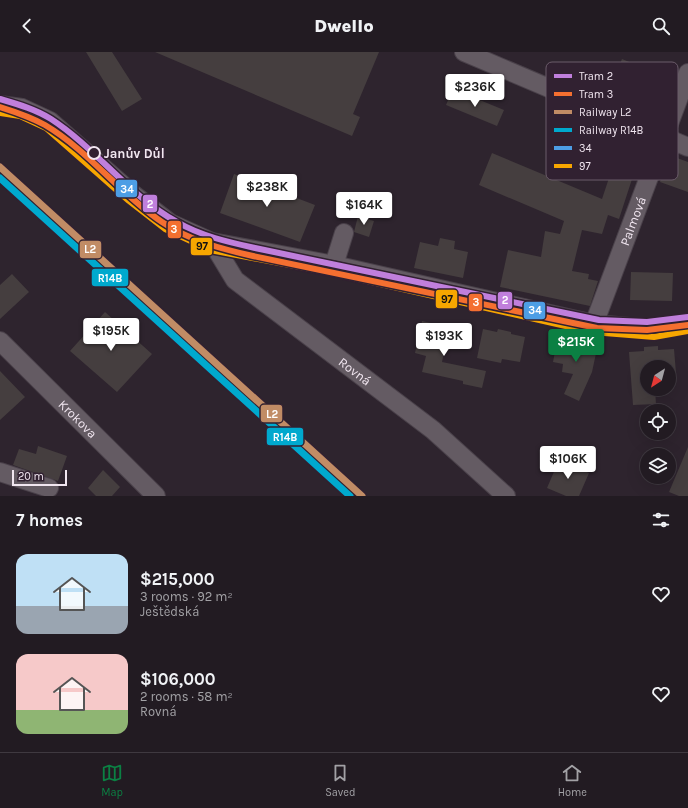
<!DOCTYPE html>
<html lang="en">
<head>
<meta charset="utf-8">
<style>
  :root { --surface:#221b22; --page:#2e282f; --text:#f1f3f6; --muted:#a2a1a5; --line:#3f3940; --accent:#0b8043 }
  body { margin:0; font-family:Karla,sans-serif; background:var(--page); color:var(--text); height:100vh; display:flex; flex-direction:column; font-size:15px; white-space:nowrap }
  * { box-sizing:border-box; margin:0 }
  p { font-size:13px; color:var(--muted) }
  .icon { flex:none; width:22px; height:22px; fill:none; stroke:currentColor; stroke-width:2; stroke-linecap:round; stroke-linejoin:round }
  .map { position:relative; height:444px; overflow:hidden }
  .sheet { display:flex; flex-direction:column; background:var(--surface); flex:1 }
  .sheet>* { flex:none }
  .needle { width:26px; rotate:216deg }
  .fabs { position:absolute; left:640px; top:308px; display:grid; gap:8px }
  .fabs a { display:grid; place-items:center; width:36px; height:36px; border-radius:50%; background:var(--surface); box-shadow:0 4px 16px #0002,0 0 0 1px var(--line); font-size:20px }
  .scale { position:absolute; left:12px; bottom:10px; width:55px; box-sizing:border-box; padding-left:4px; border:2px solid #f1e6f0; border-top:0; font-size:11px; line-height:14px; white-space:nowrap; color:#f1e6f0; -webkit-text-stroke:3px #312131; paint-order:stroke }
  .price { position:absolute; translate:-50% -34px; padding:0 9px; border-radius:4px; background:#fff; color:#222; font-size:13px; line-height:26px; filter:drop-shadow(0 1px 2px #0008) }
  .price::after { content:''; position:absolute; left:50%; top:24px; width:12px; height:9px; margin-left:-6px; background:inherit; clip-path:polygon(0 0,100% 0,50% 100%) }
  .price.selected { background:var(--accent); color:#fff }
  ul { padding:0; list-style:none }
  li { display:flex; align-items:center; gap:12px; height:100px; padding:0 16px }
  li span { display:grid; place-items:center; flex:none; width:112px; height:80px; border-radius:12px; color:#555 }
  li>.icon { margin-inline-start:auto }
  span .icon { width:48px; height:48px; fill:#fffc; stroke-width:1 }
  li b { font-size:17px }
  h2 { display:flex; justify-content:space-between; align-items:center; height:48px; padding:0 16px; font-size:17px }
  header { display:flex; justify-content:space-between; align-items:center; height:52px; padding:0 16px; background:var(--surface); font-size:18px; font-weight:800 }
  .menu { display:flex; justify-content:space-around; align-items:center; height:56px; border-top:1px solid var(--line); background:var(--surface); font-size:11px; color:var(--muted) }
  .menu a { display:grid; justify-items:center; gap:2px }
  .menu .selected { color:var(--accent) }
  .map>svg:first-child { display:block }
  .building { fill:#453e3f }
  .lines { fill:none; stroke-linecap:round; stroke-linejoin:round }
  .minor-casing { stroke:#4a414a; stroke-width:20 }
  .minor { stroke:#645b63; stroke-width:18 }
  .bus-1-casing { stroke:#312131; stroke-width:9 }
  .bus-2-casing { stroke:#312131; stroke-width:9 }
  .bus-1 { stroke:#4d9ee5; stroke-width:6 }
  .bus-2 { stroke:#f7a600; stroke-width:6 }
  .rail-1-casing { stroke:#312131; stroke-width:10 }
  .rail-2-casing { stroke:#312131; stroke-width:10 }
  .rail-1 { stroke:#c18c65; stroke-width:7 }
  .rail-2 { stroke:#00a9ce; stroke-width:7 }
  .tram-1-casing { stroke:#312131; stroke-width:9 }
  .tram-2-casing { stroke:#312131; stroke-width:9 }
  .tram-1 { stroke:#c07fdc; stroke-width:6 }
  .tram-2 { stroke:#f46f30; stroke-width:6 }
  .stop-dot { fill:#312131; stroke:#f1e6f0; stroke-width:2 }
  .labels { text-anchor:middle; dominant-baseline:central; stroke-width:3; stroke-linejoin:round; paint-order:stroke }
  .stop-label { font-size:13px; font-weight:bold; fill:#f1e6f0; stroke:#312131; text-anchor:start }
  .street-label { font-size:13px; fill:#f1e6f0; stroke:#312131 }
  .key { fill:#312131; stroke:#6b5c6a; stroke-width:1 }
  .key-label { font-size:11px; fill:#f1e6f0 }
  .line-badge { stroke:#312131; stroke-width:1.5 }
  .badge-label { font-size:11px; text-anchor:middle; font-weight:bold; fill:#fff }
  .pale-badge-label { font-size:11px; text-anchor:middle; font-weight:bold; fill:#111 }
</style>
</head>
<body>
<header><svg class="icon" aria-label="back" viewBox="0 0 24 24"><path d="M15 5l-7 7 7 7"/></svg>Dwello<svg class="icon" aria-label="search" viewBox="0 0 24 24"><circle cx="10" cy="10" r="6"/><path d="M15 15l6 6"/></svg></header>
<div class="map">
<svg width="688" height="444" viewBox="0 0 688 444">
  <rect width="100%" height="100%" fill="#2e242e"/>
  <!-- building -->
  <path class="building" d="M86,0H112L142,47L122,59Z
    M155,0H379L353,62L360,65L352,84Z
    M622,7L651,19L640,44L611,33Z
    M453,37L504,58L497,74L446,53Z
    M492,101L602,147L612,117L633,124L619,167L608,163L602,182L582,178L572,219L589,222L588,227L598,229L590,254L500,235L508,198L541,205L545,179L560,182L564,169L479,133Z
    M669,103L688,110V140L660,130Z
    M234,122L315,153L300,190L220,161Z
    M358,164L374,169L369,185L354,180Z
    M440,186L455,189L454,197L468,200L463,226L414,216L420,190L438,194Z
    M631,220L673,221L672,249L630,248Z
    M12,222L29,240L0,267V233Z
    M105,260L152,302L117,340L70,299Z
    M422,269L449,275L442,310L486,319L482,336L463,332V329L422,320L426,304L415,301Z
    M483,277L497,280L498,277L511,280V282L525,285L520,310L502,307L501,311L477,306Z
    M558,284L598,292L592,320L579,349L564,342L573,322L562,320L563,312L553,310Z
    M658,294V298L674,297L676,321H669V315H647V337H655L656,352L633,353L629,300L644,299V295Z
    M0,319L25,345L0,368Z
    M38,394L67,404L58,429L13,413L19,397L36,402Z
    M688,395V444H679L669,440Z
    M559,408L589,421L579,444H566L547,436Z
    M103,418L120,435L112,444H96L88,436Z"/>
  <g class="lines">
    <defs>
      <g id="minor">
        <path d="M464,0L688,95"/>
        <path d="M0,53L22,56L50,69L134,143L170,171L212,190L334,213L594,272L654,277L688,271"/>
        <path id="s1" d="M212,190L235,228L433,378L506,444"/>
        <path d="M334,213L344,181"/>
        <path id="s2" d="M594,272L688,21"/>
        <path id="s3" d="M0,289L156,444"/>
        <path d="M0,420L49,436"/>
      </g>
    </defs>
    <!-- minor casing -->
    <use href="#minor" class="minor-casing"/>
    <!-- minor -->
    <use href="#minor" class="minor"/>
    <defs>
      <path id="bus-1" d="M0,53L22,56L50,69L134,143L170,171L212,190L334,213L594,272L654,277L688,271"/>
      <path id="bus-2" d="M0,61L20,64L46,76L129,149L165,177L210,198L332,221L592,280L654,285L688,279"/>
    </defs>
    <!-- bus-1 casing -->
    <use href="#bus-1" class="bus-1-casing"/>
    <!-- bus-2 casing -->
    <use href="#bus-2" class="bus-2-casing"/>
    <!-- bus-1 -->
    <use href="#bus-1" class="bus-1"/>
    <!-- bus-2 -->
    <use href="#bus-2" class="bus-2"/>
    <defs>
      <path id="rail-1" d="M0,115L362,444"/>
      <path id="rail-2" d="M0,126L350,444"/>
    </defs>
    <!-- rail-1 casing -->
    <use href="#rail-1" class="rail-1-casing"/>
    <!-- rail-2 casing -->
    <use href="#rail-2" class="rail-2-casing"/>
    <!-- rail-1 -->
    <use href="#rail-1" class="rail-1"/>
    <!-- rail-2 -->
    <use href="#rail-2" class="rail-2"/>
    <defs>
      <path id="tram-1" d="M0,47C17,52 35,57 51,67C97,97 129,144 177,170C201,184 228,190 255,196L599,268L647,270L688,265"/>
      <path id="tram-2" d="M0,55C16,60 31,65 45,73C89,99 120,142 162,170C190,189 222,197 253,204L597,276L647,278L688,273"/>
    </defs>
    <!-- tram-1 casing -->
    <use href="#tram-1" class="tram-1-casing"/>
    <!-- tram-2 casing -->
    <use href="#tram-2" class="tram-2-casing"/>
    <!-- tram-1 -->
    <use href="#tram-1" class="tram-1"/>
    <!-- tram-2 -->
    <use href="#tram-2" class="tram-2"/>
  </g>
  <!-- markers -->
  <circle class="stop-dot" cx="94" cy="101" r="6"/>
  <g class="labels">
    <!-- stop labels -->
    <g class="stop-label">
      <text x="104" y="101">Janův Důl</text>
    </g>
    <!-- street labels -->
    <g class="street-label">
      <text stroke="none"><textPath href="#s2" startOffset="110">Palmová</textPath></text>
      <text stroke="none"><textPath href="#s1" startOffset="195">Rovná</textPath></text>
      <text stroke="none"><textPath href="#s3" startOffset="110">Krokova</textPath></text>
    </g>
  </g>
  <!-- legend -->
  <rect x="546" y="10" width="132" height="118" rx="6" class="key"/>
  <rect x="554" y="22" width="18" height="4" fill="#c07fdc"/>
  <rect x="554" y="40" width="18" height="4" fill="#f46f30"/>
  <rect x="554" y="58" width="18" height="4" fill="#c18c65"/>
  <rect x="554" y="76" width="18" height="4" fill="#00a9ce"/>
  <rect x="554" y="94" width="18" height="4" fill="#4d9ee5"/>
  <rect x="554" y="112" width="18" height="4" fill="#f7a600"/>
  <g class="key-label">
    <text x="579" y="28">Tram 2</text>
    <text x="579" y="46">Tram 3</text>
    <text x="579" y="64">Railway L2</text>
    <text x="579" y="82">Railway R14B</text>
    <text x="579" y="100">34</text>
    <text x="579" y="118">97</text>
  </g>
  <g class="line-badge">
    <rect x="115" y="127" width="23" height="19" rx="4" fill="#4d9ee5"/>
    <rect x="142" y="142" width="16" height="19" rx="4" fill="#c07fdc"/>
    <rect x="167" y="168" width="15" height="19" rx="4" fill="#f46f30"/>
    <rect x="190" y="185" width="23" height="19" rx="4" fill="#f7a600"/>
    <rect x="79" y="188" width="23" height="19" rx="4" fill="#c18c65"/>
    <rect x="91" y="216" width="38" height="19" rx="4" fill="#00a9ce"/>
    <rect x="435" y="237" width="23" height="20" rx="4" fill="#f7a600"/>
    <rect x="497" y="239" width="16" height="19" rx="4" fill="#c07fdc"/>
    <rect x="468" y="241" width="15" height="19" rx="4" fill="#f46f30"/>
    <rect x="523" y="249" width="23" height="19" rx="4" fill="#4d9ee5"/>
    <rect x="260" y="352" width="23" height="19" rx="4" fill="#c18c65"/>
    <rect x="266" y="375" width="38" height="19" rx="4" fill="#00a9ce"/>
  </g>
  <g class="badge-label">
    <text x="127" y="141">34</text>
    <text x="150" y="156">2</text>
    <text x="174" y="181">3</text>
    <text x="90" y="201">L2</text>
    <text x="110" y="230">R14B</text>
    <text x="505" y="252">2</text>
    <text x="476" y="254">3</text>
    <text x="535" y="262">34</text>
    <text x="272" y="366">L2</text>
    <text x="285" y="389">R14B</text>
  </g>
  <g class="pale-badge-label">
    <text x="202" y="198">97</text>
    <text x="447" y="251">97</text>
  </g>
</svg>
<div class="fabs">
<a><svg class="needle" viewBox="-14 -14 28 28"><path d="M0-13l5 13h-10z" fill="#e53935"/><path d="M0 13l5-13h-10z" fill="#a2a1a5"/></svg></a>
<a><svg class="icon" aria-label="locate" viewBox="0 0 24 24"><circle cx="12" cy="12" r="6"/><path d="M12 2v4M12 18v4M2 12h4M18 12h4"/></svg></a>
<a><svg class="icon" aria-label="layers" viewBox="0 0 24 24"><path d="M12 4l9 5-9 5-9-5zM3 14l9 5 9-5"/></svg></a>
</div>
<div class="scale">20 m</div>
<b class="price" style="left:475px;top:56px">$236K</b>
<b class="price" style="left:267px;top:156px">$238K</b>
<b class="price" style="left:364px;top:174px">$164K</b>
<b class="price" style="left:111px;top:300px">$195K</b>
<b class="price" style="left:444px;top:305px">$193K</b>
<b class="price selected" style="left:576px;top:311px">$215K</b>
<b class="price" style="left:568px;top:428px">$106K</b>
</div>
<section class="sheet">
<h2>7 homes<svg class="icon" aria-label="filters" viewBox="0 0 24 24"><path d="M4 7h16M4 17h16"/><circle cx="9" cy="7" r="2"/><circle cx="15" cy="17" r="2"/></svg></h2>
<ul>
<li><span style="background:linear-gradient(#bfe0f5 65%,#9aa5b1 0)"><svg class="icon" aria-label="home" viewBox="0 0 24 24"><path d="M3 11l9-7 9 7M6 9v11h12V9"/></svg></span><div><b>$215,000</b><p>3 rooms · 92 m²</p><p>Ještědská</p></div><svg class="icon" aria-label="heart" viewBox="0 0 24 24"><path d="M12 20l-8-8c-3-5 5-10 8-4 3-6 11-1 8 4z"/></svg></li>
<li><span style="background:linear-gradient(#f6c9c9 70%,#8fb573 0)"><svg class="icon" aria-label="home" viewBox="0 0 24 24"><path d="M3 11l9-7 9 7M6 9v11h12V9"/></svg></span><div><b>$106,000</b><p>2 rooms · 58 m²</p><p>Rovná</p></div><svg class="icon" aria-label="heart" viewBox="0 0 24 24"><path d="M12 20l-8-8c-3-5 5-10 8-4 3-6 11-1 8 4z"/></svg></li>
</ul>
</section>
<nav class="menu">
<a class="selected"><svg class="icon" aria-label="map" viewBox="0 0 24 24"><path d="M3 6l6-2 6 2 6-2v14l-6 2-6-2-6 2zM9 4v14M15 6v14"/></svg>Map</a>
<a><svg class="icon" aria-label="saved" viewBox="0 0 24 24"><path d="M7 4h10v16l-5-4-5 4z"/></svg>Saved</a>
<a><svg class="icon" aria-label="home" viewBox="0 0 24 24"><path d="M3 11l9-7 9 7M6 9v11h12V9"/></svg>Home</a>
</nav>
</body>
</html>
